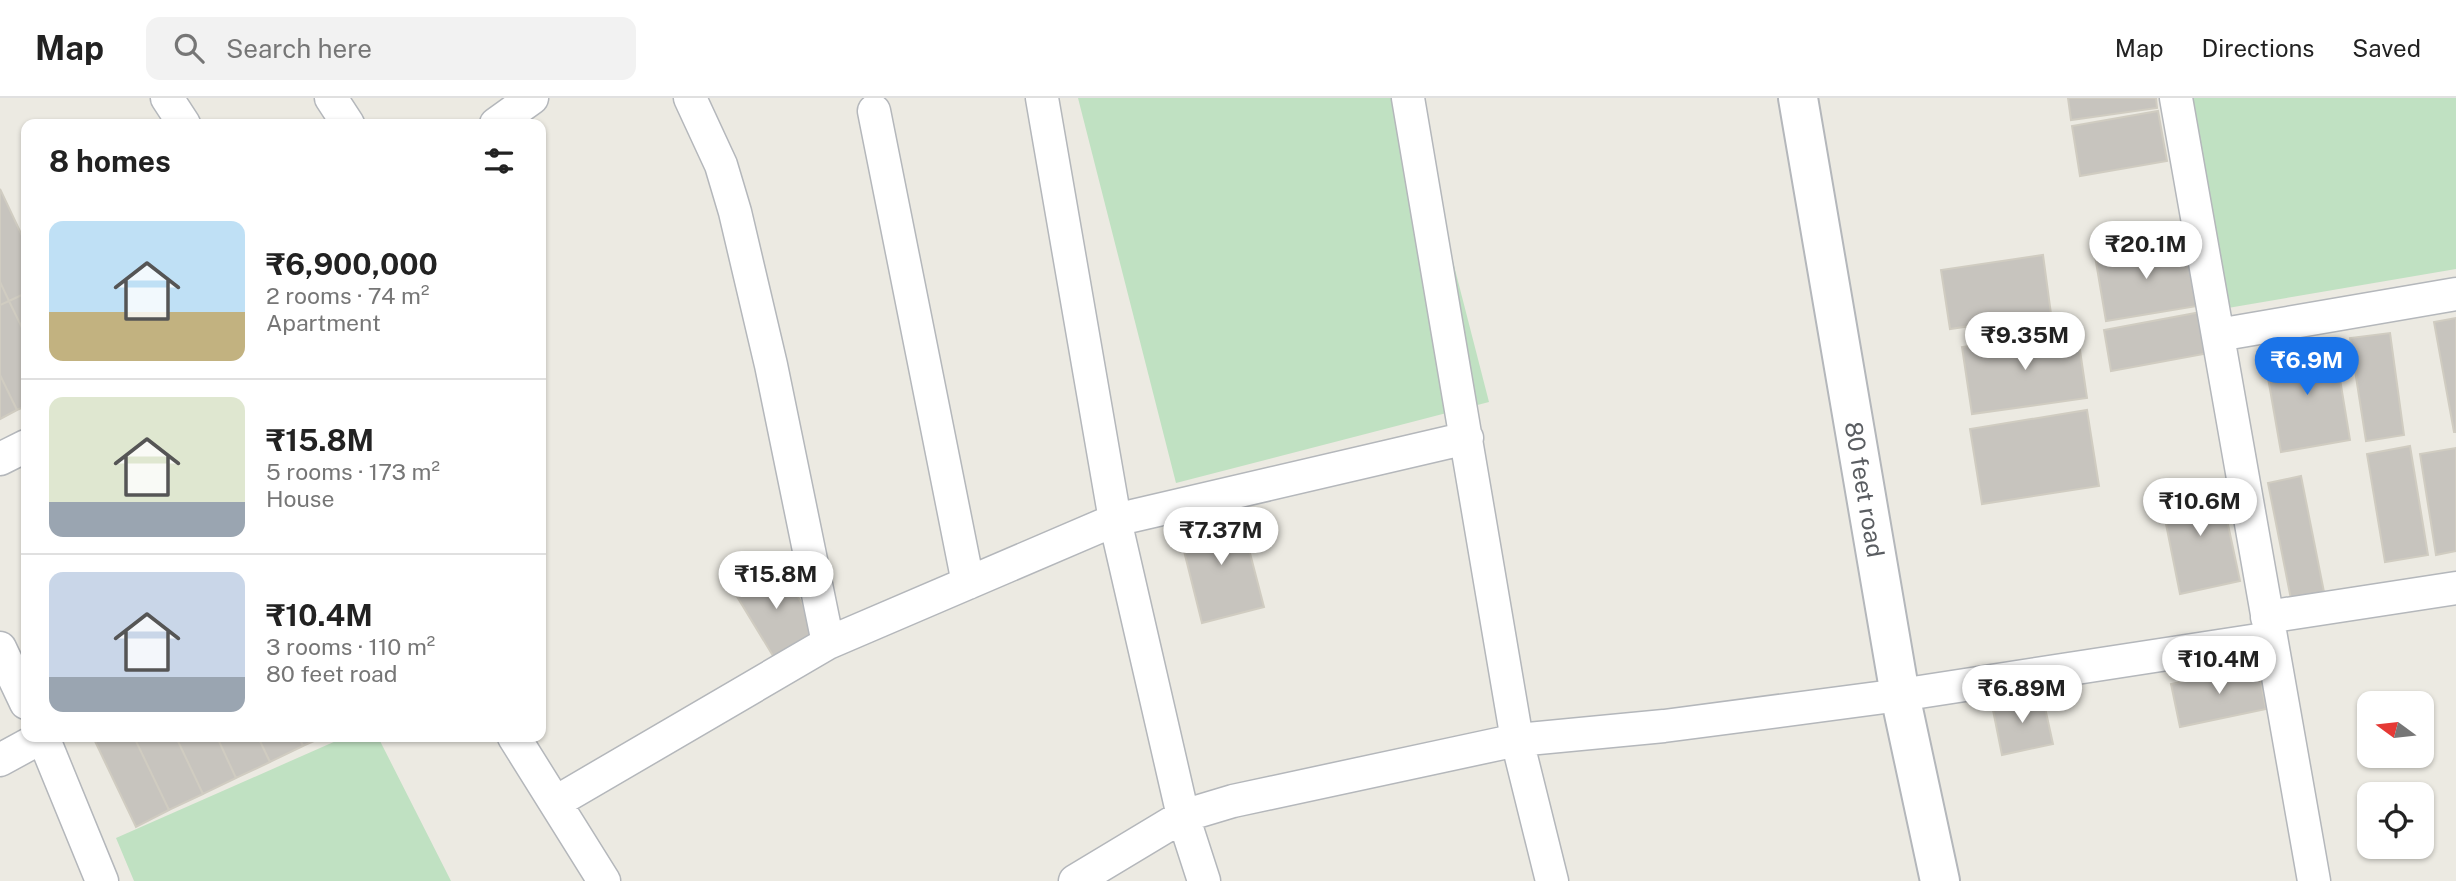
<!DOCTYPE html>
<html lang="en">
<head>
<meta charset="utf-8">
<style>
  :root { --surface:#fff; --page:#f2f2f2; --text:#222; --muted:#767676; --line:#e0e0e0; --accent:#1a73e8 }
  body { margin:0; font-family:"Public Sans",sans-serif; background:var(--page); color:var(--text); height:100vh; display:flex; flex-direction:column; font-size:26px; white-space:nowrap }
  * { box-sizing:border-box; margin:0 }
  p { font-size:23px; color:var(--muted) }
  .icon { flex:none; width:38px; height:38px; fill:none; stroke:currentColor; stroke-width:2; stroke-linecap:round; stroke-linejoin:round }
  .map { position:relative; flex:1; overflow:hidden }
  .sheet { position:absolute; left:21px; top:21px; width:525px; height:623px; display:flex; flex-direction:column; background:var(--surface); border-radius:14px; box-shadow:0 2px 5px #0004 }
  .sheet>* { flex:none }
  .needle { width:46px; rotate:285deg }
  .buttons { position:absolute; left:2357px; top:593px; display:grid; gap:14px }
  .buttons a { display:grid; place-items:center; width:77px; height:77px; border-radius:14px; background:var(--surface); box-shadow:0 2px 5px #0004; font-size:35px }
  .price { position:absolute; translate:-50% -60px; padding:0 16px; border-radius:24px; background:#fff; color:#222; font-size:23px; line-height:46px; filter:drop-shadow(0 2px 4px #0008) }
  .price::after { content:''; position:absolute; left:50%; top:42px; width:21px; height:16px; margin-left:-10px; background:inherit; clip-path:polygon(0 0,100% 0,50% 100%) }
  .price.current { background:var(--accent); color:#fff }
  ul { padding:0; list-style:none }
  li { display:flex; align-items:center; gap:21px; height:175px; padding:0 28px }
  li+li { border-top:2px solid var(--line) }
  li span { display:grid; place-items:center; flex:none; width:196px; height:140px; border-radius:14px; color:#555 }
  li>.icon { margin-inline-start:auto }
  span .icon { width:84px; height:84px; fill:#fffc; stroke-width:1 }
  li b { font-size:30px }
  h2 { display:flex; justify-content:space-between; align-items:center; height:84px; padding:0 28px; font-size:30px }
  header { display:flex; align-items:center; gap:42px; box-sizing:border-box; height:98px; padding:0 35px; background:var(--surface); border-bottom:2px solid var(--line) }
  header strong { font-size:33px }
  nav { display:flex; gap:38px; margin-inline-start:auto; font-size:24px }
  .search { width:490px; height:63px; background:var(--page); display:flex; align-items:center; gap:18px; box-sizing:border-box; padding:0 24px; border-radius:14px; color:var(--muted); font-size:26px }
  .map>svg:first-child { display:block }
  .green { fill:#c0e1c2 }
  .building { fill:#c7c4be; stroke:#d0ccc1; stroke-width:2 }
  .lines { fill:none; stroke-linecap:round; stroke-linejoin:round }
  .minor-casing { stroke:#b4b7bb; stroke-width:35 }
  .tertiary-casing { stroke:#b4b7bb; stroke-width:42 }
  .minor { stroke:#fff; stroke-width:32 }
  .tertiary { stroke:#fff; stroke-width:38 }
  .labels { text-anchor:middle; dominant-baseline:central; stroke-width:7; stroke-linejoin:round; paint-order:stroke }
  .street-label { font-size:24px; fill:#5a5d61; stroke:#fff }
</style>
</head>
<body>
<header>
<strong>Map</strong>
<div class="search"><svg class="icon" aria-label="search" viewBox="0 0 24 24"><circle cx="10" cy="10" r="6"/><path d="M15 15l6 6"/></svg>Search here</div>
<nav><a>Map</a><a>Directions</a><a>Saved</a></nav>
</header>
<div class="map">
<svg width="2456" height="783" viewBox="0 0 2456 783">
  <rect width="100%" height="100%" fill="#eceae2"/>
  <!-- green -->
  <path class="green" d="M1078,0H1411L1489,304L1176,385Z
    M2186,0H2456V171L2222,211Z
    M345,639H378L451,783H134L116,740Z"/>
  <!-- building -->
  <path class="building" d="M2068,0H2156L2157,10L2071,22Z
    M2158,13L2167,63L2080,78L2072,28Z
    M0,91L26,146V195L9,203L0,184Z
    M2187,143L2197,208L2106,223L2095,158Z
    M2043,157L2051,216L1950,231L1941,172Z
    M0,184L9,203L0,207Z
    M26,195V238L9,203Z
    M9,203L26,238V308L17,312L0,277V207Z
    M2201,214L2209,255L2111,273L2104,232Z
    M2456,220V334H2454L2434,224Z
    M2077,232L2087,300L1972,316L1962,249Z
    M2390,235L2404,337L2366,343L2350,240Z
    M2334,245L2350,342L2281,354L2264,257Z
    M0,277L17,312L0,321Z
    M2087,312L2099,388L1982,406L1970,331Z
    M2410,348L2428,457L2385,464L2367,356Z
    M2456,350V453L2436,457L2420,356Z
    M2301,378L2324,494L2291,501L2268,385Z
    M2219,384L2240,483L2180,496L2160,396Z
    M1239,413L1264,509L1202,525L1178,429Z
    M774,459L822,539L778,566L730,487Z
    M2258,568L2266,611L2180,629L2171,586Z
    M2042,596L2053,646L2002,657L1992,607Z
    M93,639H134L169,712L136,729Z
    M134,639H176L203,696L169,712Z
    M176,639H217L236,680L203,696Z
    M217,639H258L270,664L236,680Z
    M258,639H299L303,648L270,664Z
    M299,639H323L303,648Z"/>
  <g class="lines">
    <defs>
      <path id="minor" d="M167,0L184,26
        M331,0L348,26
        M690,0L721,67L735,114L771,267L828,545
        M1042,0L1115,422L1183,718L1204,783
        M1408,0L1517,642L1552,783
        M2176,0L2314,783
        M874,13L968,485
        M496,26L532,0
        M2218,237L2456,196
        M0,361L26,348
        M2267,519L2456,490
        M0,550L26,605
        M43,639L102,783
        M514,639L604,783
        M0,662L42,639
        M556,704L828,545L1115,422L1467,340
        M1075,783L1183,718L1233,703L1517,642L1664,628L1900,597L2271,540"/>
      <g id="tertiary">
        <path id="s1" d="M1798,0L1900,597L1940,783"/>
      </g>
    </defs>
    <!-- minor casing -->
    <use href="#minor" class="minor-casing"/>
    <!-- tertiary casing -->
    <use href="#tertiary" class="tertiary-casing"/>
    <!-- minor -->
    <use href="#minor" class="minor"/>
    <!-- tertiary -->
    <use href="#tertiary" class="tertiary"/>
  </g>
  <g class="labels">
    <!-- street labels -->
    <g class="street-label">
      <text stroke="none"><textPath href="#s1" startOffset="397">80 feet road</textPath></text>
    </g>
  </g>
</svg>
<div class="buttons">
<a><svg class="needle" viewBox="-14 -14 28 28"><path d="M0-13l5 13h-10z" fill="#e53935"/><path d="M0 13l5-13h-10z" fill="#767676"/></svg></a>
<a><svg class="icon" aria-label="locate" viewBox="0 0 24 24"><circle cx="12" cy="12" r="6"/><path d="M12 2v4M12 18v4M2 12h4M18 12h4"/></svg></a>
</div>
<b class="price" style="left:2146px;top:183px">₹20.1M</b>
<b class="price" style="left:2025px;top:274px">₹9.35M</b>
<b class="price current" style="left:2307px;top:299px">₹6.9M</b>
<b class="price" style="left:2200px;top:440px">₹10.6M</b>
<b class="price" style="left:1221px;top:469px">₹7.37M</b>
<b class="price" style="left:776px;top:513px">₹15.8M</b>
<b class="price" style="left:2219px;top:598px">₹10.4M</b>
<b class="price" style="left:2022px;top:627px">₹6.89M</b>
<section class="sheet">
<h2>8 homes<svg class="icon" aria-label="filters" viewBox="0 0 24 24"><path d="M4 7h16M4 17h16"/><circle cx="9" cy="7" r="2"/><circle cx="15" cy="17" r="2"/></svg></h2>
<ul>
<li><span style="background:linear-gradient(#bfe0f5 65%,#c2b280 0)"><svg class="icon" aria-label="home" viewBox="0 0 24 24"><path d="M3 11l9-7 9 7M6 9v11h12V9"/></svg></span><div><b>₹6,900,000</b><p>2 rooms · 74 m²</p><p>Apartment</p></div></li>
<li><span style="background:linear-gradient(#dfe7d0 75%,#9aa5b1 0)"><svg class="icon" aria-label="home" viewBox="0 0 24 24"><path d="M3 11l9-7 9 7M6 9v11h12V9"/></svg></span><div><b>₹15.8M</b><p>5 rooms · 173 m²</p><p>House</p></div></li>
<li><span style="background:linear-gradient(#c9d6e8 75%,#9aa5b1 0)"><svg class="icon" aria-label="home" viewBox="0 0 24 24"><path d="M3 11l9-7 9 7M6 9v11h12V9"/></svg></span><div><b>₹10.4M</b><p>3 rooms · 110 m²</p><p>80 feet road</p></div></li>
</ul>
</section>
</div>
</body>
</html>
